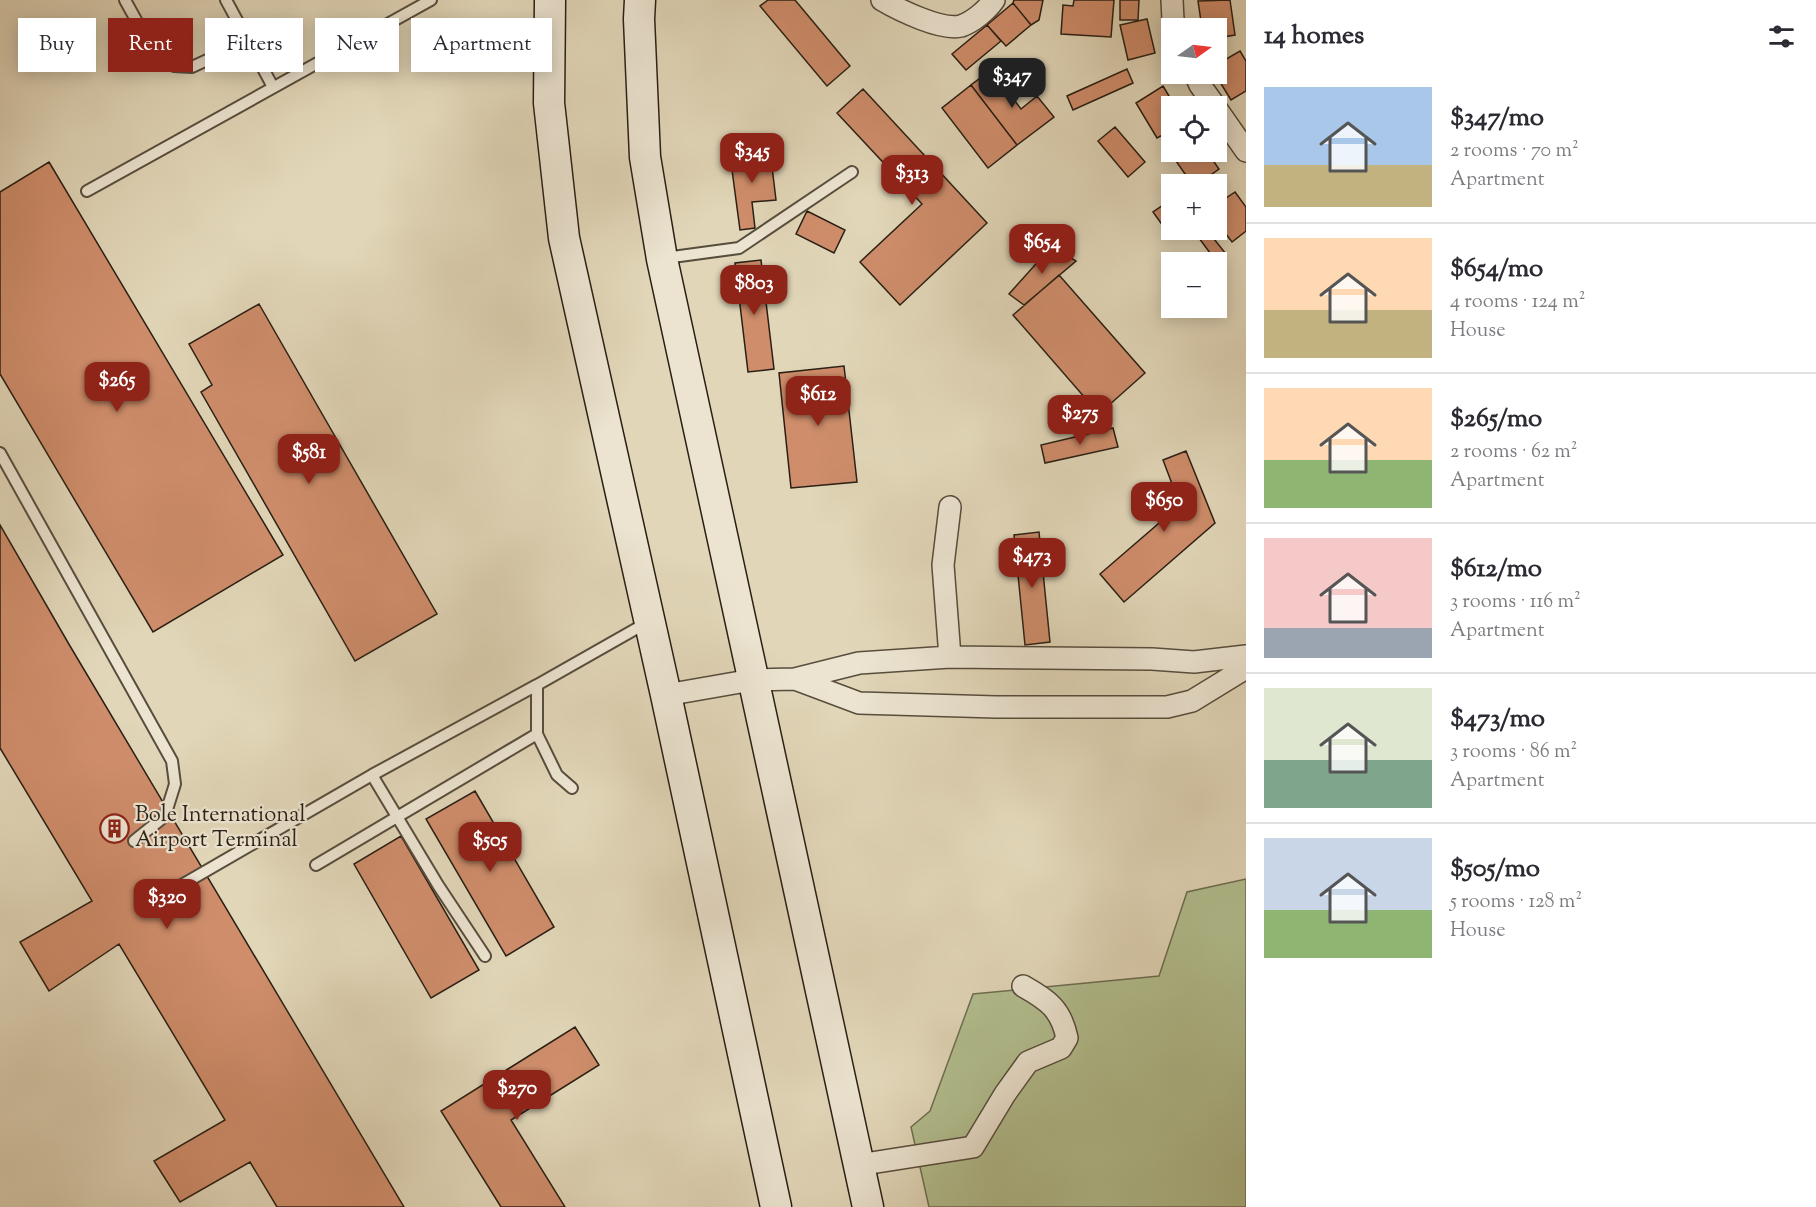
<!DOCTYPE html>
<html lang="en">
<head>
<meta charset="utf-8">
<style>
  :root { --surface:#fff; --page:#f7f7f7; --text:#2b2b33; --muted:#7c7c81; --line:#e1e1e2; --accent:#8f2418 }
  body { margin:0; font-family:"Sorts Mill Goudy",serif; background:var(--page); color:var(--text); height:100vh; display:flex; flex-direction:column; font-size:22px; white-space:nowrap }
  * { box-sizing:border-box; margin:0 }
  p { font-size:20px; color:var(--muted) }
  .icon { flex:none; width:33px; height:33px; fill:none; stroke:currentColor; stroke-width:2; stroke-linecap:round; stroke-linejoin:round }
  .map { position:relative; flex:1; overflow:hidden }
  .sheet { display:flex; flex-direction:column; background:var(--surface); width:570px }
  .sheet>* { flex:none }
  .top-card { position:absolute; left:18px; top:18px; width:570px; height:54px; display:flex; gap:12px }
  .needle { width:39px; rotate:76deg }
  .fabs { position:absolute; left:1161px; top:18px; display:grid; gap:12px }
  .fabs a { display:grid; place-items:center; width:66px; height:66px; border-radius:0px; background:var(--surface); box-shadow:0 3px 15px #0003; font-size:30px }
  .price { position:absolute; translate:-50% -51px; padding:0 14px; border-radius:12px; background:var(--accent); color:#fff; font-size:20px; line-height:39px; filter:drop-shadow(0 2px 3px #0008) }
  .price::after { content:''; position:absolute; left:50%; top:36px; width:18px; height:14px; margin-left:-9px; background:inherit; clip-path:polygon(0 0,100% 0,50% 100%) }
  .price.selected { background:#222; color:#fff }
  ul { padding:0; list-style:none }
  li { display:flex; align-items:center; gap:18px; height:150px; padding:0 18px }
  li+li { border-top:2px solid var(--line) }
  li span { display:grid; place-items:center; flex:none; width:168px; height:120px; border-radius:0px; color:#555 }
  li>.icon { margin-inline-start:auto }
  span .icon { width:72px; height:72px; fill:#fffc; stroke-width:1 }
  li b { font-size:26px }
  h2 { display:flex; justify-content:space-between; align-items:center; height:72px; padding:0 18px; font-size:26px }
  .pill { padding:0 21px; border-radius:0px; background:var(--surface); box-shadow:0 3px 15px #0003; font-size:21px; line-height:54px }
  .pill.selected { background:var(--accent); color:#fff }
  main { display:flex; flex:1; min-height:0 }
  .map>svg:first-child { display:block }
  .green { fill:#b2be8f; stroke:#6e6e52; stroke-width:1.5 }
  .building { fill:#cf8d6b; stroke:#291f14; stroke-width:1.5 }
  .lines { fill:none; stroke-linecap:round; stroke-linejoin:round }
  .service-casing { stroke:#574d3d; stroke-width:14 }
  .minor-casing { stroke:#574d3d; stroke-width:24 }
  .secondary-casing { stroke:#291f14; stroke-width:33 }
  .service { stroke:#ece4d1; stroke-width:10 }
  .minor { stroke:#ece4d1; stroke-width:21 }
  .secondary { stroke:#ece4d1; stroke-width:30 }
  .labels { text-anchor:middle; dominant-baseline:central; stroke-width:4.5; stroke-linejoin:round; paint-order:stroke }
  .poi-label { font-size:22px; fill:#291f14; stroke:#ece4d1; text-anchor:start }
</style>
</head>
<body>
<main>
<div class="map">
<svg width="1246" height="1207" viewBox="0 0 1246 1207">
  <rect width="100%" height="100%" fill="#e1d6b8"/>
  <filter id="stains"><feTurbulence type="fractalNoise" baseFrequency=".00333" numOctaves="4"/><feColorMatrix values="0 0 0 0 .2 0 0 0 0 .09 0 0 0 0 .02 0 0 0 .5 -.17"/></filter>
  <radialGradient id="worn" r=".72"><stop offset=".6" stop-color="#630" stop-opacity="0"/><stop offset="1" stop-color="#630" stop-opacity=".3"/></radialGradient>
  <!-- green -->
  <path class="green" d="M1246,879V1207H929L911,1127L930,1111L973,994L1159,976L1187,892Z"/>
  <!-- building -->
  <path class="building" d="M768,0H795L850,66L827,86L760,6Z
    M1014,0H1043L1039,20L1031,25L1013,3Z
    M1074,0H1114L1111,37L1061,34L1063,5L1073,6Z
    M1120,0H1139L1138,20H1120Z
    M1230,0L1235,35L1216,38V28H1202L1198,1Z
    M1013,3L1031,25L1006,46L987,25Z
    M1147,19L1155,53L1128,60L1120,25Z
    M987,25L1001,41L966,70L952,54Z
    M1240,51L1246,61V91L1231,100L1215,74L1216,65Z
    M1127,69L1133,83L1073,110L1067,96Z
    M991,70L1021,109L1037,96L1054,117L1017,145L971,85Z
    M971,85L1017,145L988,168L942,108Z
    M1163,86L1175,106H1172V130L1157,138L1136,103Z
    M863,89L987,223L900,305L860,262L922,204L837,113Z
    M1115,127L1145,162L1128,177L1098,141Z
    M1172,149V152H1207L1219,169L1198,184H1192L1169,151Z
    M770,150L776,200L752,202L755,228L740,230L730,155Z
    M49,162L283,555L153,632L0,374V192Z
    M1235,192L1246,207V231L1232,242L1216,221V205Z
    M1172,199V220L1163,226L1153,212Z
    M807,211L845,230L834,253L796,234Z
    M1193,230H1207L1226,254L1216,261Z
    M1052,246L1076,261L1024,305L1009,294Z
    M761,260L774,369L748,372L735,263Z
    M1059,275L1145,373L1099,414L1013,315Z
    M259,304L437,614L355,661L201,392L212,385L189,344Z
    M844,366L857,482L791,488L779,373Z
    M1113,428L1118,447L1045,463L1041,445Z
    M1186,451L1215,523L1124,602L1100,574L1180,505L1163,460Z
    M0,525L70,646L404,1207H277L250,1162L180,1202L154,1161L225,1120L119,944L49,991L20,942L92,901L0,748Z
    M1039,532L1050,642L1025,645L1014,535Z
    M475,791L554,927L506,956L426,819Z
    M401,836L479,970L431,998L354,864Z
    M575,1027L599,1065L511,1120L565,1207H501L441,1111Z"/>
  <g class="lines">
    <defs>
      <path id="service" d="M125,0L157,58L174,66L192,67L248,41
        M226,0L273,87
        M87,191L431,0
        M665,258L739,248L852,172
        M0,453L172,761L175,784L165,816L134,841
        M537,734V685L648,622
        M372,775L438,885L485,956
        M316,865L537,734L557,775L572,788
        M173,890L372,775L537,685"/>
      <path id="minor" d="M882,0C899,10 942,31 961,26C973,22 987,10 994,0
        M1172,0L1173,20L1177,28
        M1195,74L1200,85L1215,106
        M1216,108L1246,151
        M950,657L943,565L950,507
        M795,679L859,703L996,707H1167L1192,701L1246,668
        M666,695L752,680L795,679L859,663L950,657L1152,659L1194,662L1246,656
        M858,1165L973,1147L1005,1094L1028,1062L1061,1048L1067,1038C1061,1009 1048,1000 1023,986"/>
      <path id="secondary" d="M550,0L549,103L564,238L666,695L776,1207
        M640,0L639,19L645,157L662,259L868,1207"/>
    </defs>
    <!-- service casing -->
    <use href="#service" class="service-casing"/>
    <!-- minor casing -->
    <use href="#minor" class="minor-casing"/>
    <!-- secondary casing -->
    <use href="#secondary" class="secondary-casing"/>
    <!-- service -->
    <use href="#service" class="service"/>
    <!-- minor -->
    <use href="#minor" class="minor"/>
    <!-- secondary -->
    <use href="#secondary" class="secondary"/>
  </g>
  <!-- icons -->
  <defs>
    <symbol id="building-ring" viewBox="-11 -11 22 22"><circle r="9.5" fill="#ece4d1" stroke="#8f2418" stroke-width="1.5"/><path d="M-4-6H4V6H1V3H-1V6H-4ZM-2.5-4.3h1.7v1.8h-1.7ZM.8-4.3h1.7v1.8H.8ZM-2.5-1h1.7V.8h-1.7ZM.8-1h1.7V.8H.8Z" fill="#8f2418"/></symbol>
  </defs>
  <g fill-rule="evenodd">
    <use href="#building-ring" x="98" y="812" width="33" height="33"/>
  </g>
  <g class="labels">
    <!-- poi labels -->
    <g class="poi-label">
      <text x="135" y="816">Bole International<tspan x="135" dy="25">Airport Terminal</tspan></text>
    </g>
  </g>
  <rect width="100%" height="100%" filter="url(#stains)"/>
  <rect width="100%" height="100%" fill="url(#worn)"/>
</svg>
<div class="fabs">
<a><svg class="needle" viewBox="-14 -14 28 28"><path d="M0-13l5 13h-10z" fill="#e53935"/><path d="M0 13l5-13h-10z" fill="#7c7c81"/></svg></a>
<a><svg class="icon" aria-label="locate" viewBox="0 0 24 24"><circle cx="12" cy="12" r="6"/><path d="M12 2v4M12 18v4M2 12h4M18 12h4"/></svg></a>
<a>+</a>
<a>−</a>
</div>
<b class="price selected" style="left:1012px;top:109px">$347</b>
<b class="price" style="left:752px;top:184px">$345</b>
<b class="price" style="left:912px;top:206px">$313</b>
<b class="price" style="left:1042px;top:275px">$654</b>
<b class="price" style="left:754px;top:316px">$803</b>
<b class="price" style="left:117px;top:413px">$265</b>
<b class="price" style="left:818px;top:427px">$612</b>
<b class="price" style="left:1080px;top:446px">$275</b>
<b class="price" style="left:309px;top:485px">$581</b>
<b class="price" style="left:1164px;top:533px">$650</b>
<b class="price" style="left:1032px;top:589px">$473</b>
<b class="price" style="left:490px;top:873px">$505</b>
<b class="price" style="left:167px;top:930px">$320</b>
<b class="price" style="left:517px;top:1121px">$270</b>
<div class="top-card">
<a class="pill">Buy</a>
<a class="pill selected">Rent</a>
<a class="pill">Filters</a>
<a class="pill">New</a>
<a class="pill">Apartment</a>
</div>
</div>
<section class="sheet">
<h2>14 homes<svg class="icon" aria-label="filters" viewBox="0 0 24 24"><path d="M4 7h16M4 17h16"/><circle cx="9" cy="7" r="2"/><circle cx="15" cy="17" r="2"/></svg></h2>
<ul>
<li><span style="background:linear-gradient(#a9c7e8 65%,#c2b280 0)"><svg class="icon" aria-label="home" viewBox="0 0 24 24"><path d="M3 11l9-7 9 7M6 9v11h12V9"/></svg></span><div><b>$347/mo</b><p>2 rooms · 70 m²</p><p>Apartment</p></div></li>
<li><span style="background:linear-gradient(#ffd9b3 60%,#c2b280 0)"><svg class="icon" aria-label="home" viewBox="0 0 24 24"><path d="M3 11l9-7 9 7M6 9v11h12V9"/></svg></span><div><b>$654/mo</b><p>4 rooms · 124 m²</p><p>House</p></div></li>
<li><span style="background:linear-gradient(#ffd9b3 60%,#8fb573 0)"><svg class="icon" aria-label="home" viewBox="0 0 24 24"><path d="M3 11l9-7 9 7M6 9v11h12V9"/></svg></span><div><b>$265/mo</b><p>2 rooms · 62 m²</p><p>Apartment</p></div></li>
<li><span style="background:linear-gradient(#f6c9c9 75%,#9aa5b1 0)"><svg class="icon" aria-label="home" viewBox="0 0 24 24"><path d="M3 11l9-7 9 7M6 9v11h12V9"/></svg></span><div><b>$612/mo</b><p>3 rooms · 116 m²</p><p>Apartment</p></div></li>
<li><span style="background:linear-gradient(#dfe7d0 60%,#7fa58c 0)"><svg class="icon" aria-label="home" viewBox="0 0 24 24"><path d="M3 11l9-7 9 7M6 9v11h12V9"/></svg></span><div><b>$473/mo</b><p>3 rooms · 86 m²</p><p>Apartment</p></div></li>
<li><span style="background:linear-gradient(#c9d6e8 60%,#8fb573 0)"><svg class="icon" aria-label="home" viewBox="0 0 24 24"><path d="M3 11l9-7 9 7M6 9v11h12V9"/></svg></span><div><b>$505/mo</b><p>5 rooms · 128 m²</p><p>House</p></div></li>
</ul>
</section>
</main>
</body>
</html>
